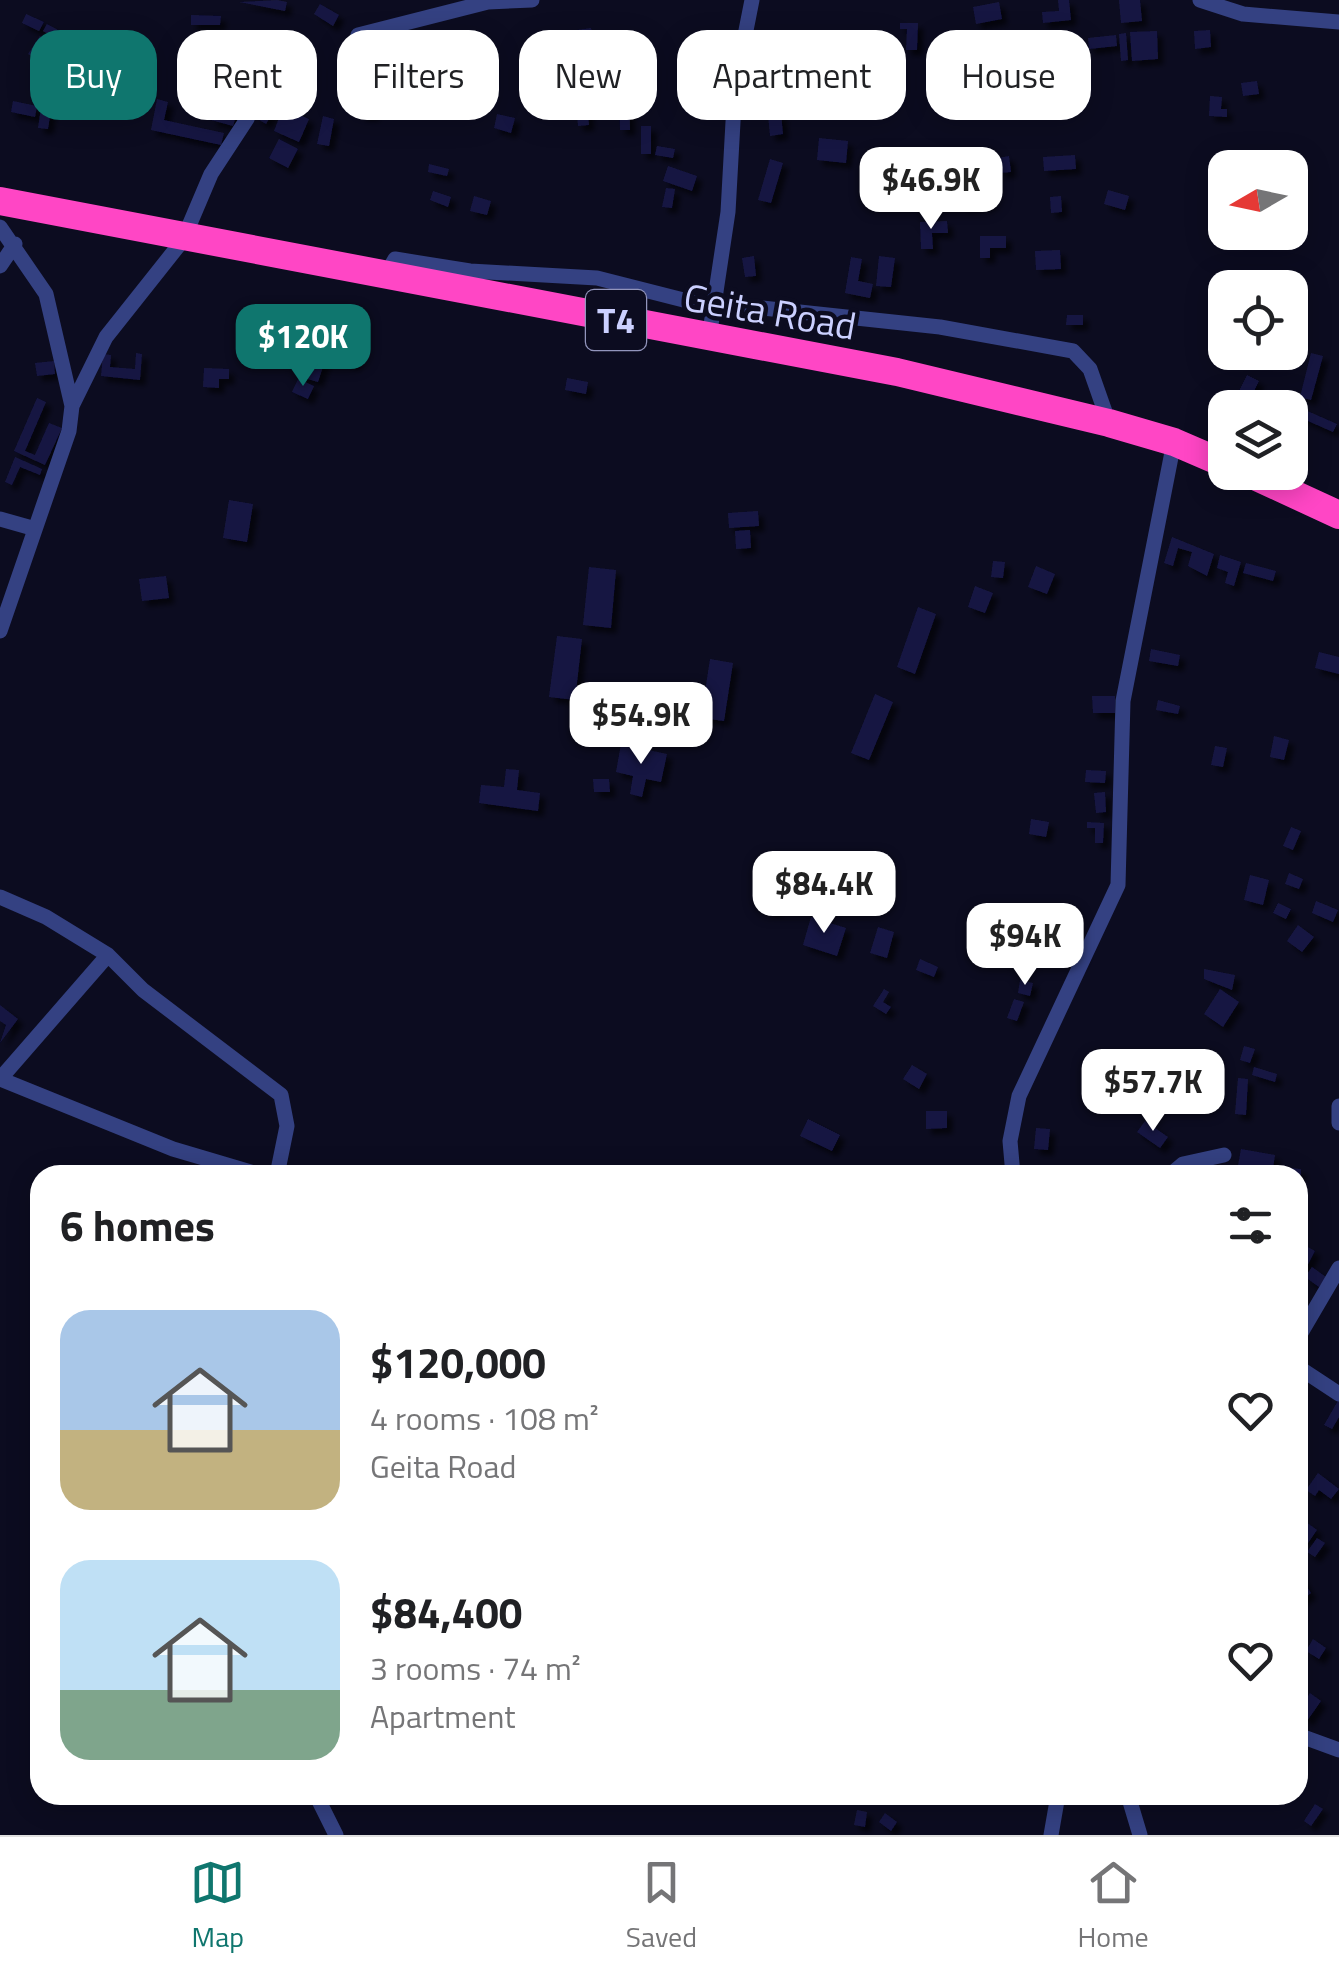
<!DOCTYPE html>
<html lang="en">
<head>
<meta charset="utf-8">
<style>
  :root { --surface:#fff; --page:#f2f2f2; --text:#202124; --muted:#757577; --line:#e0e0e0; --accent:#0f766e }
  body { margin:0; font-family:"Titillium Web",sans-serif; background:var(--page); color:var(--text); height:100vh; display:flex; flex-direction:column; font-size:38px; white-space:nowrap }
  * { box-sizing:border-box; margin:0 }
  p { font-size:32px; color:var(--muted) }
  .icon { flex:none; width:55px; height:55px; fill:none; stroke:currentColor; stroke-width:2; stroke-linecap:round; stroke-linejoin:round }
  .map { position:relative; flex:1; overflow:hidden }
  .sheet { position:absolute; left:30px; top:1165px; width:1278px; height:640px; display:flex; flex-direction:column; background:var(--surface); border-radius:30px; box-shadow:0 5px 25px #0003 }
  .sheet>* { flex:none }
  .hud { position:absolute; left:30px; top:30px; width:1280px; height:90px; display:flex; gap:20px }
  .needle { width:65px; rotate:261deg }
  .buttons { position:absolute; left:1208px; top:150px; display:grid; gap:20px }
  .buttons a { display:grid; place-items:center; width:100px; height:100px; border-radius:20px; background:var(--surface); box-shadow:0 5px 25px #0003; font-size:50px }
  .price { position:absolute; translate:-50% -85px; padding:0 22px; border-radius:20px; background:#fff; color:#222; font-size:32px; line-height:65px; filter:drop-shadow(0 2px 5px #0008) }
  .price::after { content:''; position:absolute; left:50%; top:60px; width:30px; height:22px; margin-left:-15px; background:inherit; clip-path:polygon(0 0,100% 0,50% 100%) }
  .price.current { background:var(--accent); color:#fff }
  ul { padding:0; list-style:none }
  li { display:flex; align-items:center; gap:30px; height:250px; padding:0 30px }
  li span { display:grid; place-items:center; flex:none; width:280px; height:200px; border-radius:30px; color:#555 }
  li>.icon { margin-inline-start:auto }
  span .icon { width:120px; height:120px; fill:#fffc; stroke-width:1 }
  li b { font-size:42px }
  h2 { display:flex; justify-content:space-between; align-items:center; height:120px; padding:0 30px; font-size:42px }
  .pill { padding:0 35px; border-radius:30px; background:var(--surface); box-shadow:0 5px 25px #0003; font-size:35px; line-height:90px }
  .pill.current { background:var(--accent); color:#fff }
  .dock { display:flex; justify-content:space-around; align-items:center; height:140px; border-top:2px solid var(--line); background:var(--surface); font-size:28px; color:var(--muted) }
  .dock a { display:grid; justify-items:center; gap:5px }
  .dock .current { color:var(--accent) }
  .map>svg:first-child { display:block }
  .building { fill:#171742; filter:url(#shadow) }
  .lines { fill:none; stroke-linecap:round; stroke-linejoin:round }
  .street { stroke:#344182; stroke-width:15 }
  .highway { stroke:#ff46c5; stroke-width:28 }
  .labels { text-anchor:middle; dominant-baseline:central; stroke-width:9; stroke-linejoin:round; paint-order:stroke }
  .shield { fill:#0c0c20; stroke:#9295bc; stroke-width:2.5 }
  .shield-label { font-size:35px; font-weight:bold; fill:#cbd0ff }
  .street-label { font-size:38px; fill:#cbd0ff; stroke:#0c0c20 }
</style>
</head>
<body>
<div class="map">
<svg width="1339" height="1835" viewBox="0 0 1339 1835">
  <defs>
    <filter id="shadow"><feDropShadow dx="5.5" dy="5.5" stdDeviation="2.5" flood-color="#0009"/></filter>
  </defs>
  <rect width="100%" height="100%" fill="#0c0c20"/>
  <!-- building -->
  <path class="building" d="M277,0L287,2L285,11L239,2Z
    M1058,0H1069L1071,20L1043,23L1042,12L1059,11Z
    M1119,0H1140L1142,21L1121,23Z
    M999,2L1002,19L976,24L973,7Z
    M320,4L339,15L333,26L314,14Z
    M26,14L44,22L39,31L22,23Z
    M191,15L221,16L220,25H191Z
    M900,23H918L917,50H906L907,29H900Z
    M47,24L67,35L63,42L43,31Z
    M591,28L595,46L574,50L570,31Z
    M1210,30L1211,47L1195,49L1194,31Z
    M1157,31L1158,59L1132,61L1130,32Z
    M1006,32L1008,50L980,52L979,34Z
    M1013,33H1021L1022,68H1014Z
    M1126,33L1128,60L1121,61L1119,34Z
    M1116,35L1117,46L1089,49L1088,38Z
    M40,36L48,41L37,59L28,54Z
    M79,43L92,47L87,65L74,61Z
    M586,52L619,55L617,81L583,78Z
    M972,62L975,85L966,86L965,76L958,77V86L948,87L946,65Z
    M454,64H468V83H454Z
    M777,66L787,70L781,89L771,86Z
    M474,69H488L489,88H475Z
    M810,73L825,78L822,89L807,85Z
    M1042,73L1044,86L1024,89L1025,95L1018,96L1015,77Z
    M240,81L250,85L243,102L234,98Z
    M1257,81L1259,94L1243,96L1241,83Z
    M585,82L589,125L578,126L574,83Z
    M619,92H629L630,130H620Z
    M1210,96L1222,97L1221,109H1227V117L1209,116Z
    M157,99L168,102L164,120L224,133L221,145L151,130Z
    M268,99L277,105L266,124L256,118Z
    M373,100L374,115L361,116V101Z
    M13,101L37,106L35,117L11,112Z
    M215,106L237,113L233,126L211,120Z
    M41,108L51,110L48,129L38,128Z
    M283,108L309,119L299,142L274,131Z
    M781,113L783,134L770,136L768,115Z
    M497,114L515,118L511,133L494,128Z
    M323,116L334,119L329,146L317,144Z
    M641,126H651V154H641Z
    M819,138L848,141L846,163L817,160Z
    M279,139L298,149L288,168L269,158Z
    M657,146L675,149L673,158L655,155Z
    M951,154L952,164L923,171L921,157Z
    M1075,155L1076,169L1044,171L1043,157Z
    M1009,156L1011,172L1000,173L998,158Z
    M770,159L783,163L771,203L758,200Z
    M429,164L449,169L447,176L428,172Z
    M668,166L697,176L692,191L663,181Z
    M988,170L991,203L962,206L958,173Z
    M666,188L675,189L672,208L662,207Z
    M1108,190L1129,196L1125,210L1104,204Z
    M433,191L451,197L448,207L430,200Z
    M474,196L491,201L487,215L470,211Z
    M1061,196L1062,212L1051,213L1050,197Z
    M947,221L948,233H932L933,249H921L920,222Z
    M980,236H1006V248H990V258H980Z
    M1060,250L1061,269L1036,270L1035,251Z
    M754,256L756,276L745,277L742,258Z
    M879,256L895,258L891,287L876,286Z
    M851,257L862,259L858,281L873,284L870,298L845,293Z
    M1067,315H1083V325H1066Z
    M313,334L331,342L327,351L309,343Z
    M307,345L328,351L318,382L297,376Z
    M336,347L357,356L354,365L332,356Z
    M136,353L142,354L140,380L101,376L103,354L111,355L110,367L135,369Z
    M1311,353L1323,356L1311,400L1300,397Z
    M54,361L55,374L37,376L35,363Z
    M204,368L229,369V379H219V388L203,387Z
    M1247,375L1259,381L1254,391L1288,408H1262L1237,395Z
    M567,378L588,382L586,394L565,390Z
    M298,379L314,386L308,399L292,392Z
    M37,398L46,402L25,451L35,455L49,423L62,428L45,465L14,451Z
    M1296,406L1337,424L1333,432L1292,414Z
    M15,457L42,469L40,475L20,467L12,485L5,482Z
    M229,500L253,504L247,542L223,538Z
    M758,511L759,526L729,528L728,513Z
    M750,530L751,548L736,549L735,531Z
    M1172,537L1214,554L1207,576L1188,566L1192,552L1178,548L1173,566L1164,563Z
    M1220,555L1241,562L1234,586L1225,583L1228,572L1217,568Z
    M993,561L1005,562L1003,578L991,577Z
    M1246,563L1276,571L1273,581L1243,573Z
    M1036,566L1055,574L1047,594L1028,587Z
    M589,567L616,570L611,628L583,625Z
    M166,576L169,598L142,601L139,579Z
    M975,586L993,593L985,613L968,607Z
    M918,607L936,614L915,674L897,667Z
    M557,636L582,639L575,700L549,697Z
    M1151,649L1180,655L1178,666L1149,661Z
    M1319,652L1339,657V674L1315,668Z
    M710,659L733,663L724,721L701,718Z
    M875,694L893,702L869,760L851,753Z
    M1092,696H1115V713H1093Z
    M1158,700L1180,706L1178,714L1156,710Z
    M1274,736L1289,740L1284,760L1270,757Z
    M621,744L667,754L661,782L646,779L642,797L630,794L633,776L616,772Z
    M1215,746L1227,748L1223,767L1211,765Z
    M506,769L519,770L517,790L540,793L538,811L479,803L481,785L504,787Z
    M1086,770L1106,771L1105,783L1085,782Z
    M593,779H609L610,792H594Z
    M1105,792L1106,812L1096,813L1094,793Z
    M1031,819L1049,822L1046,837L1029,834Z
    M1087,822L1104,823L1103,843H1095V828H1087Z
    M1291,827L1301,831L1293,850L1283,846Z
    M779,863H788V880H779Z
    M1289,873L1303,879L1299,889L1285,884Z
    M1250,875L1269,880L1263,905L1244,900Z
    M834,888L850,894L846,904L831,898Z
    M767,891H777V911H767Z
    M1316,901L1338,910L1333,922L1312,913Z
    M1278,903L1291,909L1286,919L1273,913Z
    M811,917L846,928L837,956L803,945Z
    M1298,925L1314,937L1302,952L1287,941Z
    M878,927L894,932L887,958L870,953Z
    M920,959L938,967L934,977L916,970Z
    M1204,969L1235,975L1232,990L1204,979Z
    M1020,980L1033,983L1030,996L1018,993Z
    M884,989L889,992L883,1002L891,1007L886,1014L873,1006Z
    M1220,989L1239,1002L1223,1027L1204,1014Z
    M1014,999L1024,1002L1017,1021L1007,1018Z
    M0,1005L18,1019L0,1043L6,1025L0,1021Z
    M1244,1046L1255,1049L1250,1063L1240,1060Z
    M912,1065L927,1074L919,1089L903,1079Z
    M1254,1067L1277,1074L1275,1082L1252,1075Z
    M1238,1078L1248,1079L1246,1115L1235,1114Z
    M926,1111H947V1128L926,1129Z
    M808,1119L840,1135L832,1151L800,1136Z
    M1145,1121L1168,1137L1160,1148L1137,1132Z
    M1036,1128L1050,1129L1048,1150L1034,1149Z
    M1241,1149L1275,1155L1272,1175L1237,1171Z
    M1275,1167L1301,1169V1175H1274Z
    M1306,1246L1315,1251L1304,1272L1298,1261Z
    M1312,1267L1326,1277L1319,1287L1305,1277Z
    M1339,1399V1417L1332,1429L1324,1425Z
    M1318,1473L1339,1489L1331,1499L1319,1490L1315,1496L1306,1490Z
    M1306,1522L1317,1530L1308,1543L1298,1535Z
    M1317,1538L1325,1543L1315,1557L1307,1552Z
    M1298,1573L1311,1593L1298,1603Z
    M1313,1639L1326,1648L1319,1659L1306,1651Z
    M1310,1693L1321,1701L1307,1721L1298,1711Z
    M1315,1804L1323,1809L1311,1826L1304,1821Z
    M857,1810L867,1812L865,1827L854,1825Z
    M885,1813L897,1822L891,1831L879,1822Z"/>
  <g class="lines">
    <!-- street -->
    <path class="street" d="M1200,0L1243,14L1339,22
      M358,35L488,2L532,0
      M0,227L46,294L72,406L69,431L0,631
      M0,266L15,244
      M387,273L395,259L470,271L597,278L715,308H762L940,327L1073,351L1090,369L1109,423
      M709,338L728,212L735,86L752,0
      M72,406L106,337L183,240L211,174L247,119L260,82
      M0,519L32,528
      M0,897L46,917L108,955L143,990L281,1095L287,1126L277,1175
      M0,1079L173,1149L261,1175
      M0,1079L108,955
      M1339,1106V1123
      M1013,1175L1010,1141L1019,1096L1118,885L1123,701L1174,442
      M1170,1175L1183,1164L1224,1155
      M1298,1338L1339,1268
      M1298,1367L1339,1394
      M1298,1735L1339,1750
      M316,1795L336,1835
      M1128,1795L1140,1835
      M1051,1835L1058,1795"/>
    <!-- highway -->
    <path class="highway" d="M0,201L897,372L1109,423L1174,442L1225,464
      M1246,472L1339,515"/>
  </g>
  <g class="labels">
    <!-- shield labels -->
    <rect class="shield" x="586" y="290" width="60" height="60" rx="8"/>
    <g class="shield-label">
      <text x="616" y="320">T4</text>
    </g>
    <!-- street labels -->
    <g class="street-label">
      <text transform="translate(770 311) rotate(10)">Geita Road</text>
    </g>
  </g>
</svg>
<div class="buttons">
<a><svg class="needle" viewBox="-14 -14 28 28"><path d="M0-13l5 13h-10z" fill="#e53935"/><path d="M0 13l5-13h-10z" fill="#757577"/></svg></a>
<a><svg class="icon" aria-label="locate" viewBox="0 0 24 24"><circle cx="12" cy="12" r="6"/><path d="M12 2v4M12 18v4M2 12h4M18 12h4"/></svg></a>
<a><svg class="icon" aria-label="layers" viewBox="0 0 24 24"><path d="M12 4l9 5-9 5-9-5zM3 14l9 5 9-5"/></svg></a>
</div>
<b class="price" style="left:931px;top:232px">$46.9K</b>
<b class="price current" style="left:303px;top:389px">$120K</b>
<b class="price" style="left:641px;top:767px">$54.9K</b>
<b class="price" style="left:824px;top:936px">$84.4K</b>
<b class="price" style="left:1025px;top:988px">$94K</b>
<b class="price" style="left:1153px;top:1134px">$57.7K</b>
<div class="hud">
<a class="pill current">Buy</a>
<a class="pill">Rent</a>
<a class="pill">Filters</a>
<a class="pill">New</a>
<a class="pill">Apartment</a>
<a class="pill">House</a>
</div>
<section class="sheet">
<h2>6 homes<svg class="icon" aria-label="filters" viewBox="0 0 24 24"><path d="M4 7h16M4 17h16"/><circle cx="9" cy="7" r="2"/><circle cx="15" cy="17" r="2"/></svg></h2>
<ul>
<li><span style="background:linear-gradient(#a9c7e8 60%,#c2b280 0)"><svg class="icon" aria-label="home" viewBox="0 0 24 24"><path d="M3 11l9-7 9 7M6 9v11h12V9"/></svg></span><div><b>$120,000</b><p>4 rooms · 108 m²</p><p>Geita Road</p></div><svg class="icon" aria-label="heart" viewBox="0 0 24 24"><path d="M12 20l-8-8c-3-5 5-10 8-4 3-6 11-1 8 4z"/></svg></li>
<li><span style="background:linear-gradient(#bfe0f5 65%,#7fa58c 0)"><svg class="icon" aria-label="home" viewBox="0 0 24 24"><path d="M3 11l9-7 9 7M6 9v11h12V9"/></svg></span><div><b>$84,400</b><p>3 rooms · 74 m²</p><p>Apartment</p></div><svg class="icon" aria-label="heart" viewBox="0 0 24 24"><path d="M12 20l-8-8c-3-5 5-10 8-4 3-6 11-1 8 4z"/></svg></li>
</ul>
</section>
</div>
<nav class="dock">
<a class="current"><svg class="icon" aria-label="map" viewBox="0 0 24 24"><path d="M3 6l6-2 6 2 6-2v14l-6 2-6-2-6 2zM9 4v14M15 6v14"/></svg>Map</a>
<a><svg class="icon" aria-label="saved" viewBox="0 0 24 24"><path d="M7 4h10v16l-5-4-5 4z"/></svg>Saved</a>
<a><svg class="icon" aria-label="home" viewBox="0 0 24 24"><path d="M3 11l9-7 9 7M6 9v11h12V9"/></svg>Home</a>
</nav>
</body>
</html>
